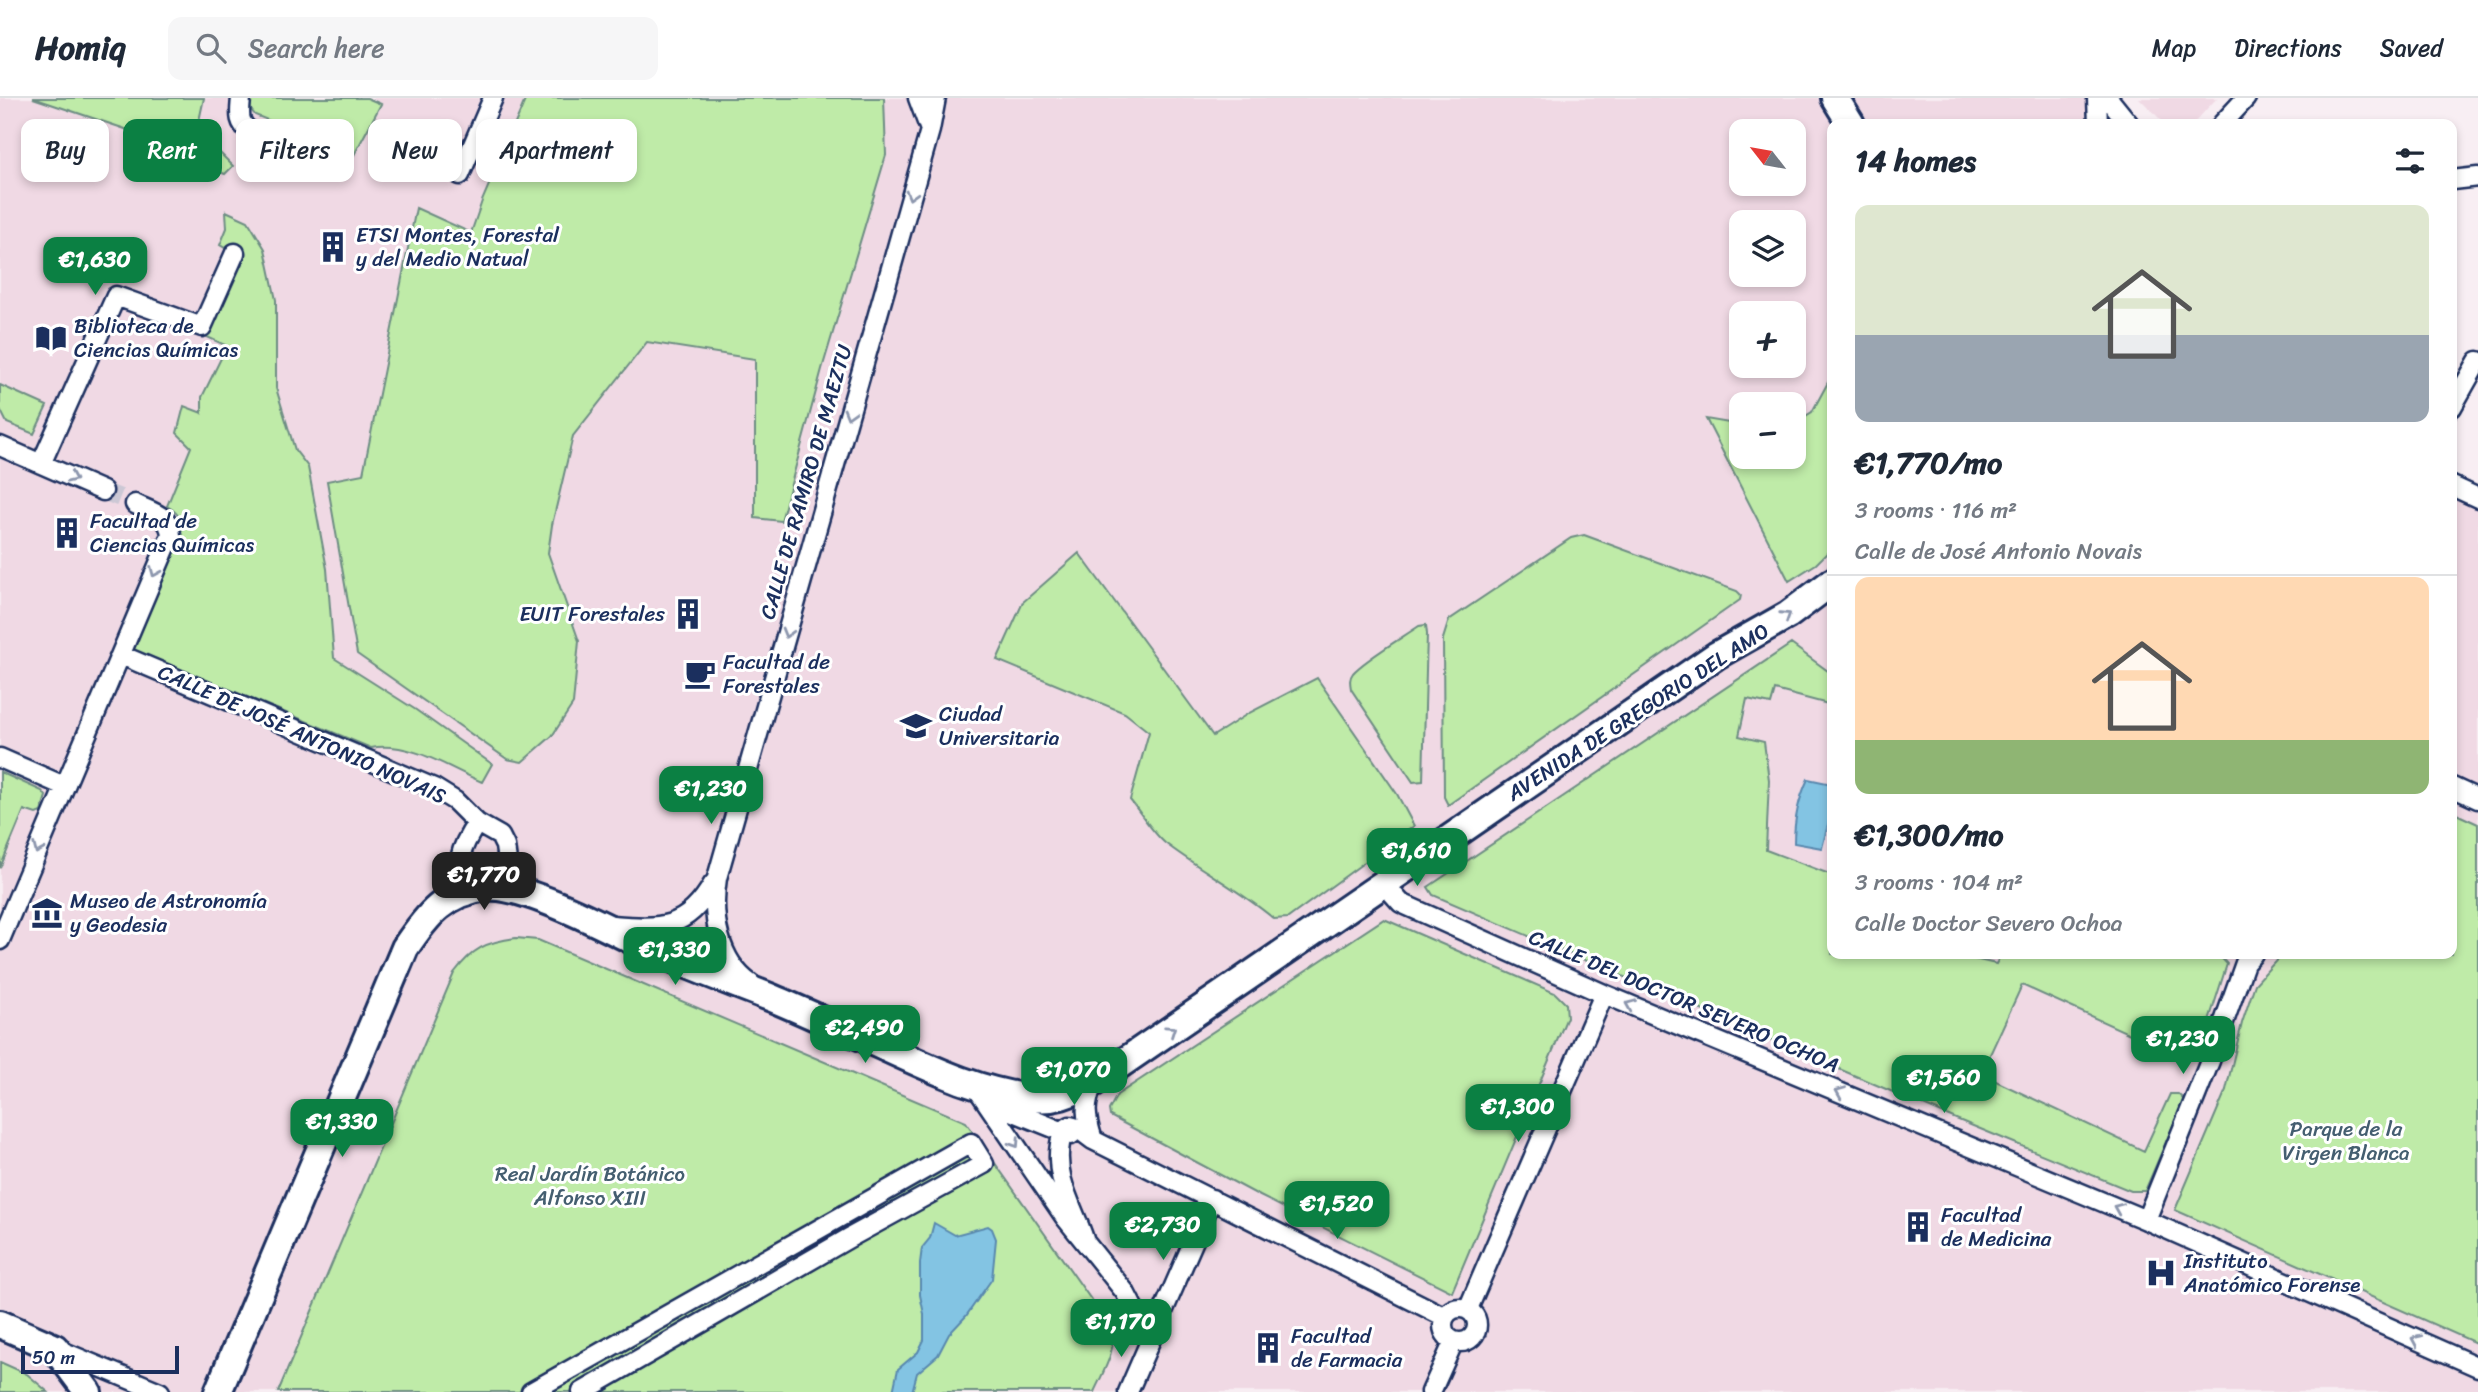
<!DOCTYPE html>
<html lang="en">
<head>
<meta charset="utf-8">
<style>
  :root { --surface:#fff; --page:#f6f6f7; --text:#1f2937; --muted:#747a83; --line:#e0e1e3; --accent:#0b8043 }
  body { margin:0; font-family:Sriracha,sans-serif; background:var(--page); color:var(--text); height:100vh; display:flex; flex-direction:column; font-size:26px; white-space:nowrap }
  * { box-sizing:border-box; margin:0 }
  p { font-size:23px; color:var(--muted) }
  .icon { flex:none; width:38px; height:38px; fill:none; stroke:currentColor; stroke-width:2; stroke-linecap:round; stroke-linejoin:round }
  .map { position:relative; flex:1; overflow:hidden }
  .panel { position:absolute; left:1827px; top:21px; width:630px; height:840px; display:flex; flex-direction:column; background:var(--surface); border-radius:14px; box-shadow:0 4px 10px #0003 }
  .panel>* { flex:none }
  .banner { position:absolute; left:21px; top:21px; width:665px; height:63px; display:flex; gap:14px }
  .needle { width:46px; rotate:301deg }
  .controls { position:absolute; left:1729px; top:21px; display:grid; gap:14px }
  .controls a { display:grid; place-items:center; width:77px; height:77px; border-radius:14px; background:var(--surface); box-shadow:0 4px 10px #0003; font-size:35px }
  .scale { position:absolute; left:21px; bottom:18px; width:158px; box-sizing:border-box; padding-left:7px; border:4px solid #1b2f5e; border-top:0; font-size:19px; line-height:24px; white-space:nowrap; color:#1b2f5e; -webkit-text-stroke:5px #fff; paint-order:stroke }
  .price { position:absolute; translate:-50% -60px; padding:0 16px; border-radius:14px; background:var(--accent); color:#fff; font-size:23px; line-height:46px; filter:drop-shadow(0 2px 4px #0008) }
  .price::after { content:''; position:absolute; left:50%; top:42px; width:21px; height:16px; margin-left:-10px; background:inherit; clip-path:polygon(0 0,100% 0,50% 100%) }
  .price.on { background:#222; color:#fff }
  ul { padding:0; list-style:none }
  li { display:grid; align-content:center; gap:14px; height:371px; padding:0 28px }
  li+li { border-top:2px solid var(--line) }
  li span { display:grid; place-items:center; height:217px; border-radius:14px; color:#555 }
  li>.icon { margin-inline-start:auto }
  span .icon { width:126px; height:126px; fill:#fffc; stroke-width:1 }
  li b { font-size:30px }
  h2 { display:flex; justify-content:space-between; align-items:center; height:84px; padding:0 28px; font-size:30px }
  .pill { padding:0 24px; border-radius:14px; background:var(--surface); box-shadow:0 4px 10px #0003; font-size:24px; line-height:63px }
  .pill.on { background:var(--accent); color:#fff }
  header { display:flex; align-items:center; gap:42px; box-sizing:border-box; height:98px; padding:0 35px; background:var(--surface); border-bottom:2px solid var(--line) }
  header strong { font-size:33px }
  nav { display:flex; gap:38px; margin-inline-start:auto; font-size:24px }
  .search { width:490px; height:63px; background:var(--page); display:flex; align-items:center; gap:18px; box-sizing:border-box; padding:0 24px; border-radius:14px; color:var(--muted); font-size:26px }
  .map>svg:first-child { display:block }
  .built { fill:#f0d9e4; fill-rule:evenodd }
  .green { fill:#bfeba8; stroke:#6d8d83; stroke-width:2 }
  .water { fill:#83c4e3; stroke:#5988ae; stroke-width:2 }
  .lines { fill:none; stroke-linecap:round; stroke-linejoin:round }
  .street-tunnel { stroke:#ccc8d5; stroke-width:18; stroke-dasharray:18 9; stroke-linecap:butt }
  .street-casing { stroke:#1b2f5e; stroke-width:23 }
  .secondary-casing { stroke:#1b2f5e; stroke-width:32 }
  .street { stroke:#fff; stroke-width:18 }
  .secondary { stroke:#fff; stroke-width:26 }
  .oneway { stroke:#8d97ae }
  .labels { text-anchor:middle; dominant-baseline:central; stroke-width:6; stroke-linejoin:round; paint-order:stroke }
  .poi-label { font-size:21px; fill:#1b2f5e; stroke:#fff; text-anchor:start }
  .street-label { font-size:21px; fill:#1b2f5e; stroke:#fff }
  .park-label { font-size:21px; fill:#445e70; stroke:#fff }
</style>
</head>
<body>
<header>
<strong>Homiq</strong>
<div class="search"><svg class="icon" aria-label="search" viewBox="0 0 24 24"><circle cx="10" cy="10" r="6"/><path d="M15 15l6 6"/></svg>Search here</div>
<nav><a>Map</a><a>Directions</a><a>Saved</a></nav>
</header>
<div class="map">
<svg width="2478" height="1294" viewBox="0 0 2478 1294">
  <rect width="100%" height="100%" fill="#f8eef3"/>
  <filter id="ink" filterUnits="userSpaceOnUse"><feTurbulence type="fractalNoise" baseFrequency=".0143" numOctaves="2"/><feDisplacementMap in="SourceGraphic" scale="14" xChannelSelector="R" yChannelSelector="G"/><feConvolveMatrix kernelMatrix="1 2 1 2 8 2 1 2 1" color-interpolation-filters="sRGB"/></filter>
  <g filter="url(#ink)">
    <!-- built -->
    <path class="built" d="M0,0H2097L2098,26H1832V856H2452V388L2478,400V1294H0ZM1741,33H1794V86H1741ZM1741,124H1794V177H1741ZM1741,215H1794V268H1741ZM1741,306H1794V359H1741Z
      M2139,0H2217L2193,26H2165Z"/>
    <!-- green -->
    <path class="green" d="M33,0H204L197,32L233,68L225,76L176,58L158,42Z
      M249,0H367L381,6L354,57L255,17L249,9Z
      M526,0H884L886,57L822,271L781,423L755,420V261L647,244L573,338L552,427L548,455L579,543L573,606L552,638L522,664L507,661L357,556L327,383L363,376L416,110L471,135L482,103Z
      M226,113L248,123L265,151L276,202V290L295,352L308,369L327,471L334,560L416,612L492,666L482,684C447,669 410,643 371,650L131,551L182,431C181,419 177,414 167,408L191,349L177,335L184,308L202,315V299L227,248L205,238L235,156L220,147L227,130Z
      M1832,277V450L1816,466L1789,483L1706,321L1741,327V359H1794V325L1812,314Z
      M0,287L47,308L34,336L7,325L0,311Z
      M1584,437L1737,493L1741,497L1740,502L1448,707L1444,699L1443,541L1449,522L1571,440Z
      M1079,455L1213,638L1249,615L1317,580L1397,696L1414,728L1288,820L1274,821C1240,792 1200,772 1165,745C1152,734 1141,715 1130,702L1149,634L1125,615L997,562L1023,504Z
      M1426,527L1427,536L1423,683L1413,684L1351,591C1350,585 1349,580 1353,575C1364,562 1403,539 1419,528Z
      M1791,546L1832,576L1828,606L1775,592L1771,606L1747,601L1739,638L1764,644L1769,682L1766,752L1832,777V856H1953L1996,866L2001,856H2218L2227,866L2205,935L2189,951L2174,956L2022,887L1981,976L2144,1053L2170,996H2178L2184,1002L2145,1093H2131L1956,1021L1433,797L1428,789Z
      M0,674L42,693L46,698L41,714L36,716L24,712L0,770Z
      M2452,714L2478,726V1246L2175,1112L2226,992L2242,925L2255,886L2282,856H2452Z
      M1384,821L1555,895L1566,906L1567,919L1452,1194L1260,1098L1110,1018L1109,1012L1117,997Z
      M516,840L538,842L966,1024L1111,1230C1118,1251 1103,1274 1094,1294H278L454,875C473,850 486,844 516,840Z
      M0,1264L27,1276L48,1294H0Z"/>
    <!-- water -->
    <path class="water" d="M1808,681L1832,686V711L1822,750L1794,745C1794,724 1799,700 1808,681Z
      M934,1125L955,1137L988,1128L992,1131L996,1141L992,1181L966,1218L949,1236L938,1257L917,1275L912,1294H893L898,1271L918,1254L924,1242V1216L920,1197V1165L922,1150L930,1140Z"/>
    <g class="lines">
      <!-- street-tunnel -->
      <path class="street-tunnel" d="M103,393L135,406"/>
      <defs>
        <path id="street" d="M241,0C240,14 237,25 250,33
          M918,0L930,32
          M2097,0L2098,26
          M2108,0L2129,26
          M2222,26L2246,0
          M460,77L493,0
          M2452,82L2478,79
          M2452,309L2478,263
          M0,348L103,393
          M41,366L116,198L202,229L235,155
          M2452,388L2478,400
          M121,557L434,690L455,703L477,725L500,738L505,748L508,771L514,783L526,795
          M0,660L64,688
          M2452,689L2478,701
          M1390,780L1392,795L1401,805L1604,896L2146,1122L2478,1269
          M461,795C458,762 458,753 477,725
          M612,827C660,831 687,832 713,786
          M0,842L171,437C170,417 151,414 135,406
          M751,886C718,863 711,818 717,780L888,181L930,32L936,0
          M976,989L1064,1118L1125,1194L1150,1242
          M987,1003L1071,1037
          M1093,1042C1085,1017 1084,1009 1093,985
          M2146,1122L2210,963L2245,865L2253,856
          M1084,1141C1073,1108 1054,1081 1060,1046C1062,1037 1062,1032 1070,1028L1077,1030L1093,1042L1445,1219
          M1443 1227a17 17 0 1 1 34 0a17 17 0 1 1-34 0Z
          M1468,1211L1604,896
          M57,1251L160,1294
          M531,1294L971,1045L984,1066L849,1140L582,1294
          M1128,1294L1212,1101
          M1431,1294L1454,1243"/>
        <path id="secondary" d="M1835,0L1851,26
          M0,1226L55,1250L88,1294
          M218,1294L405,850C427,817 445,794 487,789C522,785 610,831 644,848C686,868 729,883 772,900C796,910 820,921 845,932C906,957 966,993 1033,1000C1056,1003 1073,994 1093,985L1717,557L1788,517L1832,484"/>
      </defs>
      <!-- street casing -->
      <use href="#street" class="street-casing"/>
      <!-- secondary casing -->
      <use href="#secondary" class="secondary-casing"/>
      <!-- street -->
      <use href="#street" class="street"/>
      <!-- secondary -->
      <use href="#secondary" class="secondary"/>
    </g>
    <!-- one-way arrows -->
    <defs><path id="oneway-chevron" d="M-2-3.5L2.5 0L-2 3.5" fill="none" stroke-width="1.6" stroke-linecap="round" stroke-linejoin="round" transform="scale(1.75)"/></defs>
    <g class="oneway">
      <use href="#oneway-chevron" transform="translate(911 97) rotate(106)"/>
      <use href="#oneway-chevron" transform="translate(849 316) rotate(106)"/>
      <use href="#oneway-chevron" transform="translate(72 380) rotate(24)"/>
      <use href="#oneway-chevron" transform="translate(155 474) rotate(113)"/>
      <use href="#oneway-chevron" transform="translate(1786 518) rotate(-33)"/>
      <use href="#oneway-chevron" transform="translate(787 535) rotate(106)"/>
      <use href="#oneway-chevron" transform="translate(38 751) rotate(113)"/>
      <use href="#oneway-chevron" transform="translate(1630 907) rotate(-157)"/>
      <use href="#oneway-chevron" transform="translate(1171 932) rotate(-34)"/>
      <use href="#oneway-chevron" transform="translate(1840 994) rotate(-157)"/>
      <use href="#oneway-chevron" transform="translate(1015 1045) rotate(57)"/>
      <use href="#oneway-chevron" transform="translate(2118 1110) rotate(-157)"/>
      <use href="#oneway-chevron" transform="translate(2416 1242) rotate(-156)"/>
    </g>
  </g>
  <!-- icons -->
  <defs>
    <symbol id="building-bare" viewBox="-9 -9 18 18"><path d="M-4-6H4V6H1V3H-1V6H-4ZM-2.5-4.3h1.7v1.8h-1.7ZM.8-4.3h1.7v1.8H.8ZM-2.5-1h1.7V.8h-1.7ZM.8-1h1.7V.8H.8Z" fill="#1b2f5e" stroke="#fff" stroke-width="2.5" paint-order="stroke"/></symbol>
    <symbol id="library-bare" viewBox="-9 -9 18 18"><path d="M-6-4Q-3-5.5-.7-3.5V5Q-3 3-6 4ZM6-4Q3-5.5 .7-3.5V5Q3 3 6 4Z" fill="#1b2f5e" stroke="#fff" stroke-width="2.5" paint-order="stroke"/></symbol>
    <symbol id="cafe-bare" viewBox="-9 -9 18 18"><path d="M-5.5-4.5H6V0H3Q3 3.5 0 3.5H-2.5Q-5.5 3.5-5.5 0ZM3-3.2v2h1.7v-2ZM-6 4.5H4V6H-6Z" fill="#1b2f5e" stroke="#fff" stroke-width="2.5" paint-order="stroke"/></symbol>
    <symbol id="university-bare" viewBox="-9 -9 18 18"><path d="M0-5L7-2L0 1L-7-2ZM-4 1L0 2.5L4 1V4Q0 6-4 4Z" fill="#1b2f5e" stroke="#fff" stroke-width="2.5" paint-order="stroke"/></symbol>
    <symbol id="museum-bare" viewBox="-9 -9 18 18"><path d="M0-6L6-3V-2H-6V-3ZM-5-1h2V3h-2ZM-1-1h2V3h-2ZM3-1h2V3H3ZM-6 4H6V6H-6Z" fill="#1b2f5e" stroke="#fff" stroke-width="2.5" paint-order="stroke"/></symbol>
    <symbol id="hospital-bare" viewBox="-9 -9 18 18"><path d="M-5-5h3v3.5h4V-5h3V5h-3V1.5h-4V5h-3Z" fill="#1b2f5e" stroke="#fff" stroke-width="2.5" paint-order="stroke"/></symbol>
  </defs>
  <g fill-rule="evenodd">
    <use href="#building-bare" x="311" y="127" width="44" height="44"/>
    <use href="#library-bare" x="29" y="218" width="44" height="44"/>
    <use href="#building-bare" x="45" y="413" width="44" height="44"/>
    <use href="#building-bare" x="666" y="494" width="44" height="44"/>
    <use href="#cafe-bare" x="678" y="554" width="44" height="44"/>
    <use href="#university-bare" x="894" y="606" width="44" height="44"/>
    <use href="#museum-bare" x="25" y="793" width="44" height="44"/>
    <use href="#building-bare" x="1896" y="1107" width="44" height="44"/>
    <use href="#hospital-bare" x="2139" y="1153" width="44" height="44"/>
    <use href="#building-bare" x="1246" y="1228" width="44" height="44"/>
  </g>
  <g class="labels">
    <!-- poi labels -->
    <g class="poi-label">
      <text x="356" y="137">ETSI Montes, Forestal<tspan x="356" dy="24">y del Medio Natual</tspan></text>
      <text x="74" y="228">Biblioteca de<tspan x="74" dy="24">Ciencias Químicas</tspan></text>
      <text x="90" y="423">Facultad de<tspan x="90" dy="24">Ciencias Químicas</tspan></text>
      <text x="665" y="516" text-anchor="end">EUIT Forestales</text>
      <text x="723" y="564">Facultad de<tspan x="723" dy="24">Forestales</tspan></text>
      <text x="939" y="616">Ciudad<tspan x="939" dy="24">Universitaria</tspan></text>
      <text x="70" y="803">Museo de Astronomía<tspan x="70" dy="24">y Geodesia</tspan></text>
      <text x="1941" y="1117">Facultad<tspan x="1941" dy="24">de Medicina</tspan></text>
      <text x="2184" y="1163">Instituto<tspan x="2184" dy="24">Anatómico Forense</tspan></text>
      <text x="1291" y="1238">Facultad<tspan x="1291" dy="24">de Farmacia</tspan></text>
    </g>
    <!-- street labels -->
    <g class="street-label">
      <text transform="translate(806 384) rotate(-74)">CALLE DE RAMIRO DE MAEZTU</text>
      <text transform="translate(1638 614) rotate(-33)">AVENIDA DE GREGORIO DEL AMO</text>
      <text transform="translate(302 636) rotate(24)">CALLE DE JOSÉ ANTONIO NOVAIS</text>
      <text transform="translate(1684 903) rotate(23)">CALLE DEL DOCTOR SEVERO OCHOA</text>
    </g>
    <!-- park labels -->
    <g class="park-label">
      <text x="2346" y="1031">Parque de la<tspan x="2346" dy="24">Virgen Blanca</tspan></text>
      <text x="590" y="1076">Real Jardín Botánico<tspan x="590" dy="24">Alfonso XIII</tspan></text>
    </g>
  </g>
</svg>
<div class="controls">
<a><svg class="needle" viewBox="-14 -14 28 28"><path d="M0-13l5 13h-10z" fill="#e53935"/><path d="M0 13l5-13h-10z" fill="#747a83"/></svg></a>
<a><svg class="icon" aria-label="layers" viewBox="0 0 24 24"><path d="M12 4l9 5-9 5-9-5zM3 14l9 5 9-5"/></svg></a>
<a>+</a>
<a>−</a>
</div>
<div class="scale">50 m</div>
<b class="price" style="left:95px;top:199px">€1,630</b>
<b class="price" style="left:711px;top:728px">€1,230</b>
<b class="price" style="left:1417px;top:790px">€1,610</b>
<b class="price on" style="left:484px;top:814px">€1,770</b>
<b class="price" style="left:675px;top:889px">€1,330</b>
<b class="price" style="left:865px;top:967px">€2,490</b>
<b class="price" style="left:2183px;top:978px">€1,230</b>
<b class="price" style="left:1074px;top:1009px">€1,070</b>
<b class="price" style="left:1944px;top:1017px">€1,560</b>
<b class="price" style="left:1518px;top:1046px">€1,300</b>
<b class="price" style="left:342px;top:1061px">€1,330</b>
<b class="price" style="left:1337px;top:1143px">€1,520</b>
<b class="price" style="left:1163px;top:1164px">€2,730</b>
<b class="price" style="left:1121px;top:1261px">€1,170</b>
<div class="banner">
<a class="pill">Buy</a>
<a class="pill on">Rent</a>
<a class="pill">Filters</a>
<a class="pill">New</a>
<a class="pill">Apartment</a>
</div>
<section class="panel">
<h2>14 homes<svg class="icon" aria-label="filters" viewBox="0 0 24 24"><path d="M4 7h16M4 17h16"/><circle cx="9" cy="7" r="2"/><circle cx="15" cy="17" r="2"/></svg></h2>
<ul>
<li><span style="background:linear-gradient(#dfe7d0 60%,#9aa5b1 0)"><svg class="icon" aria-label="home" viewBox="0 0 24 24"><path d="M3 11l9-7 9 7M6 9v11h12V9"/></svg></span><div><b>€1,770/mo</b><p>3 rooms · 116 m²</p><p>Calle de José Antonio Novais</p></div></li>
<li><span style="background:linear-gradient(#ffd9b3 75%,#8fb573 0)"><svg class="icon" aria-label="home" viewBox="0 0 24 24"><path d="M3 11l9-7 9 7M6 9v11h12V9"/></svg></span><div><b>€1,300/mo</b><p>3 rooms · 104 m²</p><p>Calle Doctor Severo Ochoa</p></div></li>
</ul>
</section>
</div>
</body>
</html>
